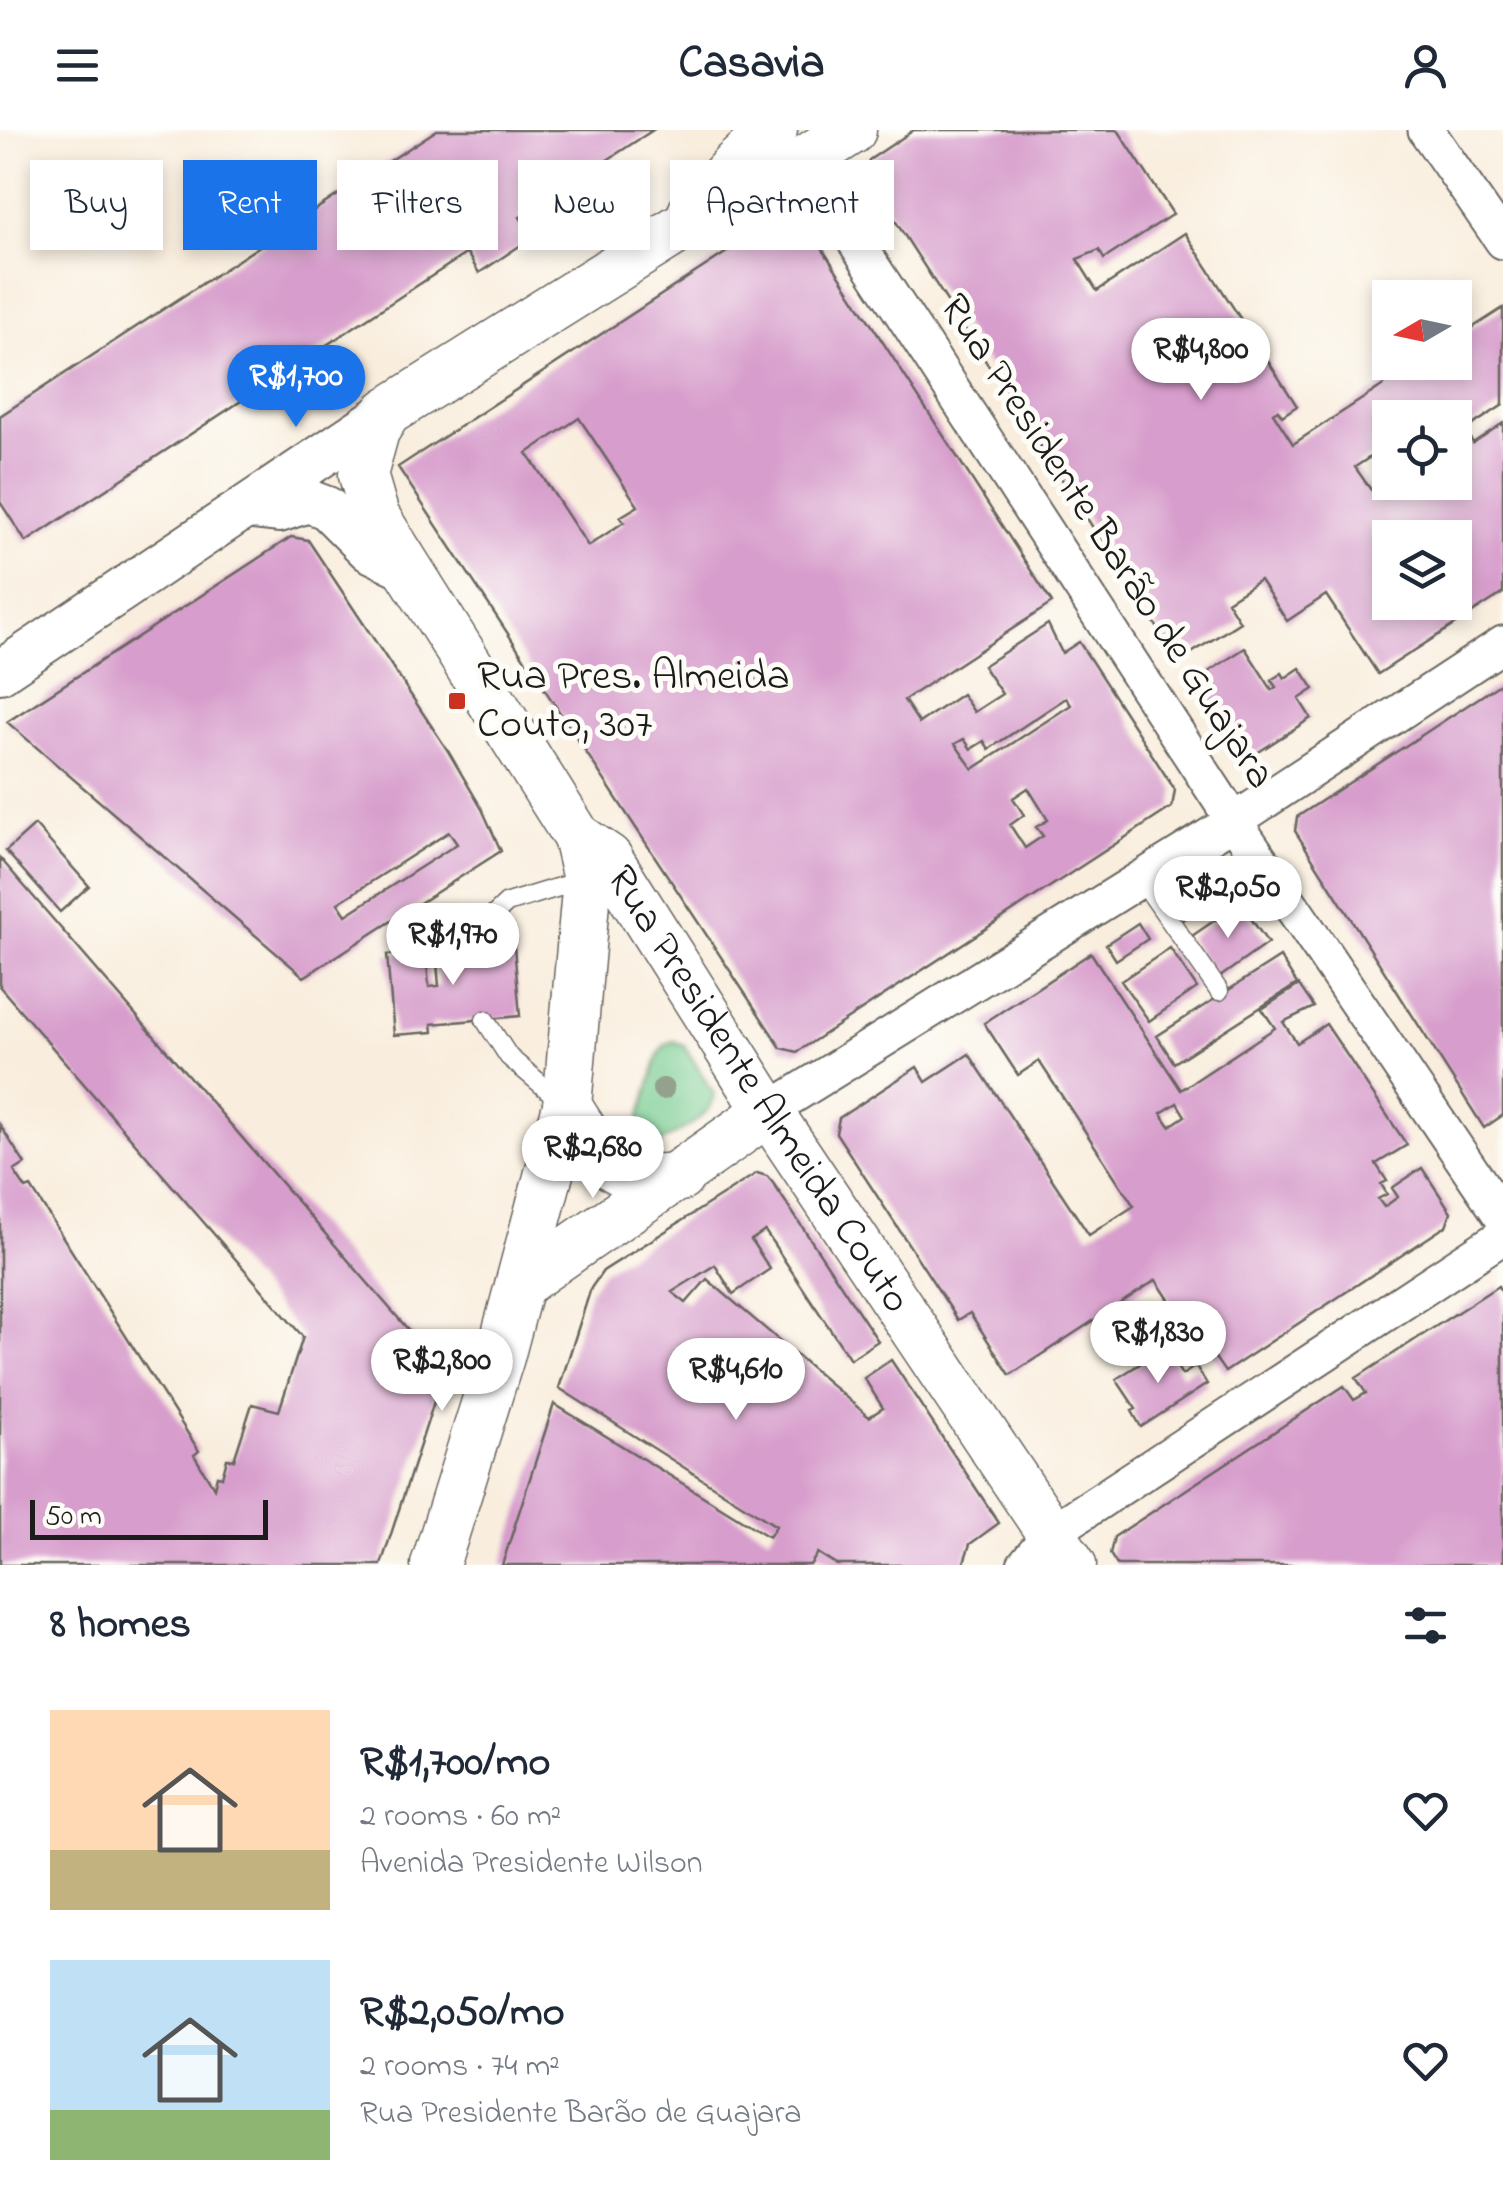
<!DOCTYPE html>
<html lang="en">
<head>
<meta charset="utf-8">
<style>
  :root { --surface:#fff; --page:#f6f6f7; --text:#1f2937; --muted:#747a83; --accent:#1a73e8 }
  body { margin:0; font-family:"Indie Flower",sans-serif; background:var(--page); color:var(--text); height:100vh; display:flex; flex-direction:column; font-size:38px; white-space:nowrap }
  * { box-sizing:border-box; margin:0 }
  p { font-size:32px; color:var(--muted) }
  .icon { flex:none; width:55px; height:55px; fill:none; stroke:currentColor; stroke-width:2; stroke-linecap:round; stroke-linejoin:round }
  .map { position:relative; height:1435px; overflow:hidden }
  .details { display:flex; flex-direction:column; background:var(--surface); flex:1 }
  .details>* { flex:none }
  .top-card { position:absolute; left:30px; top:30px; width:1000px; height:90px; display:flex; gap:20px }
  .needle { width:65px; rotate:261deg }
  .buttons { position:absolute; left:1372px; top:150px; display:grid; gap:20px }
  .buttons a { display:grid; place-items:center; width:100px; height:100px; border-radius:0px; background:var(--surface); box-shadow:0 5px 15px #0003; font-size:50px }
  .scale { position:absolute; left:30px; bottom:25px; width:238px; box-sizing:border-box; padding-left:10px; border:5px solid #1c1c1c; border-top:0; font-size:28px; line-height:35px; white-space:nowrap; color:#1c1c1c; -webkit-text-stroke:8px #fdfcf7; paint-order:stroke }
  .price { position:absolute; translate:-50% -85px; padding:0 22px; border-radius:35px; background:#fff; color:#222; font-size:32px; line-height:65px; filter:drop-shadow(0 2px 5px #0008) }
  .price::after { content:''; position:absolute; left:50%; top:60px; width:30px; height:22px; margin-left:-15px; background:inherit; clip-path:polygon(0 0,100% 0,50% 100%) }
  .price.selected { background:var(--accent); color:#fff }
  ul { padding:0; list-style:none }
  li { display:flex; align-items:center; gap:30px; height:250px; padding:0 50px }
  li span { display:grid; place-items:center; flex:none; width:280px; height:200px; border-radius:0px; color:#555 }
  li>.icon { margin-inline-start:auto }
  span .icon { width:120px; height:120px; fill:#fffc; stroke-width:1 }
  li b { font-size:42px }
  h2 { display:flex; justify-content:space-between; align-items:center; height:120px; padding:0 50px; font-size:42px }
  .tag { padding:0 35px; border-radius:0px; background:var(--surface); box-shadow:0 5px 15px #0003; font-size:35px; line-height:90px }
  .tag.selected { background:var(--accent); color:#fff }
  header { display:flex; justify-content:space-between; align-items:center; height:130px; padding:0 50px; background:var(--surface); font-size:45px; font-weight:700 }
  .map>svg:first-child { display:block }
  .green { fill:#74cb8f; stroke:#487456; stroke-width:2.5 }
  .building { fill:#d79dcc; fill-rule:evenodd }
  .lines { fill:none; stroke-linecap:round; stroke-linejoin:round }
  .service-casing { stroke:#696660; stroke-width:21 }
  .minor-casing { stroke:#696660; stroke-width:39 }
  .tertiary-casing { stroke:#696660; stroke-width:46 }
  .secondary-casing { stroke:#696660; stroke-width:51 }
  .service { stroke:#fff; stroke-width:18 }
  .minor { stroke:#fff; stroke-width:35 }
  .tertiary { stroke:#fff; stroke-width:42 }
  .secondary { stroke:#fff; stroke-width:48 }
  .tree { fill:#93a18d }
  .poi-dot { fill:#c8321e; stroke:#fdfcf7; stroke-width:4 }
  .labels { text-anchor:middle; dominant-baseline:central; stroke-width:10; stroke-linejoin:round; paint-order:stroke }
  .street-label { font-size:42px; fill:#1c1c1c; stroke:#fdfcf7 }
  .poi-label { font-size:42px; fill:#1c1c1c; stroke:#fdfcf7; text-anchor:start }
</style>
</head>
<body>
<header><svg class="icon" aria-label="menu" viewBox="0 0 24 24"><path d="M4 6h16M4 12h16M4 18h16"/></svg>Casavia<svg class="icon" aria-label="person" viewBox="0 0 24 24"><circle cx="12" cy="8" r="4"/><path d="M4 21q1-7 8-7t8 7"/></svg></header>
<div class="map">
<svg width="1503" height="1435" viewBox="0 0 1503 1435">
  <rect width="100%" height="100%" fill="#fdfcf7"/>
  <filter id="ink" filterUnits="userSpaceOnUse"><feTurbulence type="fractalNoise" baseFrequency=".01" numOctaves="2"/><feDisplacementMap in="SourceGraphic" scale="20" xChannelSelector="R" yChannelSelector="G"/><feConvolveMatrix kernelMatrix="1 2 1 2 8 2 1 2 1" color-interpolation-filters="sRGB"/></filter>
  <filter id="wash" filterUnits="userSpaceOnUse"><feTurbulence type="fractalNoise" baseFrequency=".0048" numOctaves="4" result="noise"/><feDisplacementMap in="SourceGraphic" scale="40" xChannelSelector="R" yChannelSelector="G"/><feGaussianBlur stdDeviation="2.25" result="paint"/><feColorMatrix in="noise" values="0 0 0 0 0 0 0 0 0 0 0 0 0 0 0 0 0 1.4 0 .05"/><feComposite in="paint" operator="in"/></filter>
  <g filter="url(#wash)">
    <rect width="100%" height="100%" fill="#f9eede"/>
    <!-- green -->
    <path class="green" d="M673,911L684,915L714,964C714,987 675,1003 656,1015L647,1016L638,1009V994L659,924L665,915Z"/>
    <g id="blocks">
      <!-- building -->
      <path class="building" d="M437,0H653L520,87L533,107L479,143L467,123L26,412L0,372V286Z
        M914,0H1118L1173,84L1104,129L1099,120L1077,129L1097,161L1185,103L1297,276L1282,286L1278,280L1273,283L1293,314L1419,232H1455V209L1503,178V275L1465,300L1473,313L1503,293V463L1378,544L1326,465L1287,491L1260,450L1227,471L1240,492L1179,531L865,44L869,30ZM1390,288H1455V352H1408L1384,368L1376,356L1371,360L1355,337L1390,314ZM1390,408H1455L1464,426L1455,431V472H1390Z
        M785,84L801,86L1052,473L904,570L919,593L962,564L974,582L1002,564L983,536L1048,494L1062,523L1079,512L1175,660L1172,677L797,922L781,918L398,337ZM579,288L638,376L620,387L624,392L588,416L527,323ZM1066,568L1071,575L973,639L955,614L964,609L971,619L984,611L989,619ZM1028,658L1048,690L1036,697L1043,706L1025,718L1010,695L1024,685L1013,668Z
        M291,407L308,410L448,621L482,679L501,721L304,847L7,592ZM449,702L457,714L346,785L338,773Z
        M1245,518L1272,560L1276,557L1271,550L1282,543L1285,548L1300,538L1314,559L1299,569L1311,588L1257,623L1238,622L1193,552Z
        M1503,552V985L1484,998L1295,701L1297,687Z
        M35,695L89,756L60,782L6,721Z
        M0,728L444,1241L381,1435H0V995L25,1034L14,1041L26,1059L31,1057L199,1321L194,1325L214,1358L217,1346L222,1347L227,1329L234,1330L252,1274L279,1281L303,1207L0,857Z
        M1204,747L1217,767L1179,792L1167,773Z
        M1240,773L1268,813L1217,849L1189,808Z
        M1138,793L1148,809L1116,830L1106,814Z
        M514,816L520,886L432,894L433,902L394,905L387,825L426,822L429,857L439,856L436,822Z
        M1170,818L1197,858L1149,891L1121,851Z
        M1091,823L1181,960L1275,898L1262,879L1299,855L1314,877L1283,892L1297,913L1326,894L1407,1015L1376,1034L1387,1051L1381,1054L1387,1064L1378,1069L1384,1077L1398,1067L1392,1058L1422,1038L1451,1082L1446,1096L1225,1242L1204,1212L1199,1215L1156,1150L1010,1245L970,1183L958,1190L836,1003L839,988L917,937L926,952L969,924L1089,1105L1134,1076L1039,931L1018,945L984,893ZM1177,973L1185,986L1170,996L1161,983Z
        M1280,827L1297,854L1174,933L1157,906Z
        M757,1043L767,1046L773,1053L878,1211L850,1229L765,1101L751,1110L770,1139L733,1164L715,1135L672,1162L686,1173L707,1149L869,1287L883,1278L864,1248L891,1230L999,1393L970,1414L963,1435H837L818,1423L810,1435H502L554,1274L769,1407L776,1396L559,1258L591,1158L603,1141Z
        M1498,1156L1503,1164V1435H1117L1110,1424L1114,1407L1344,1256L1354,1270L1366,1263L1356,1248Z
        M1165,1218L1182,1245L1196,1236L1207,1254L1141,1297L1132,1281L1136,1279L1116,1249Z"/>
    </g>
  </g>
  <g filter="url(#ink)">
    <use href="#blocks" fill-opacity="0" stroke="#696660" stroke-width="2.5"/>
    <g class="lines">
      <defs>
        <path id="service" d="M1141,749L1219,861
          M476,819L489,790L507,773L582,750
          M485,890L509,927L562,972"/>
        <path id="minor" d="M1426,0L1503,111
          M803,31L1234,691L1503,1088
          M768,981L1234,691L1503,514
          M1025,1435L1051,1403L1503,1106"/>
        <path id="tertiary" d="M252,378L279,381L308,371L327,378L369,420L406,438
          M0,542L387,282"/>
        <g id="secondary">
          <path id="s1" d="M852,0L743,70L680,98L387,282L375,301L363,345L375,386L577,707L608,728L768,981L1072,1435"/>
          <path d="M692,83L735,35L773,0"/>
          <path d="M567,976C603,1031 610,1054 680,1047"/>
          <path d="M521,1154C603,1095 687,1041 768,981"/>
          <path d="M435,1435L500,1227L567,976L587,749L577,707"/>
        </g>
      </defs>
      <!-- service casing -->
      <use href="#service" class="service-casing"/>
      <!-- minor casing -->
      <use href="#minor" class="minor-casing"/>
      <!-- tertiary casing -->
      <use href="#tertiary" class="tertiary-casing"/>
      <!-- secondary casing -->
      <use href="#secondary" class="secondary-casing"/>
      <!-- service -->
      <use href="#service" class="service"/>
      <!-- minor -->
      <use href="#minor" class="minor"/>
      <!-- tertiary -->
      <use href="#tertiary" class="tertiary"/>
      <!-- secondary -->
      <use href="#secondary" class="secondary"/>
    </g>
    <!-- trees -->
    <circle class="tree" cx="663" cy="959" r="11"/>
  </g>
  <!-- markers -->
  <rect class="poi-dot" x="447" y="561" width="20" height="20" rx="5"/>
  <g class="labels">
    <!-- street labels -->
    <g class="street-label">
      <text transform="translate(1106 412) rotate(57)">Rua Presidente Barão de Guajara</text>
      <text stroke="none"><textPath href="#s1" startOffset="1348">Rua Presidente Almeida Couto</textPath></text>
    </g>
    <!-- poi labels -->
    <g class="poi-label">
      <text x="477" y="547">Rua Pres. Almeida<tspan x="477" dy="48">Couto, 307</tspan></text>
    </g>
  </g>
</svg>
<div class="buttons">
<a><svg class="needle" viewBox="-14 -14 28 28"><path d="M0-13l5 13h-10z" fill="#e53935"/><path d="M0 13l5-13h-10z" fill="#747a83"/></svg></a>
<a><svg class="icon" aria-label="locate" viewBox="0 0 24 24"><circle cx="12" cy="12" r="6"/><path d="M12 2v4M12 18v4M2 12h4M18 12h4"/></svg></a>
<a><svg class="icon" aria-label="layers" viewBox="0 0 24 24"><path d="M12 4l9 5-9 5-9-5zM3 14l9 5 9-5"/></svg></a>
</div>
<div class="scale">50 m</div>
<b class="price" style="left:1201px;top:273px">R$4,800</b>
<b class="price selected" style="left:296px;top:300px">R$1,700</b>
<b class="price" style="left:1228px;top:811px">R$2,050</b>
<b class="price" style="left:453px;top:858px">R$1,970</b>
<b class="price" style="left:593px;top:1071px">R$2,680</b>
<b class="price" style="left:1158px;top:1256px">R$1,830</b>
<b class="price" style="left:442px;top:1284px">R$2,800</b>
<b class="price" style="left:736px;top:1293px">R$4,610</b>
<div class="top-card">
<a class="tag">Buy</a>
<a class="tag selected">Rent</a>
<a class="tag">Filters</a>
<a class="tag">New</a>
<a class="tag">Apartment</a>
</div>
</div>
<section class="details">
<h2>8 homes<svg class="icon" aria-label="filters" viewBox="0 0 24 24"><path d="M4 7h16M4 17h16"/><circle cx="9" cy="7" r="2"/><circle cx="15" cy="17" r="2"/></svg></h2>
<ul>
<li><span style="background:linear-gradient(#ffd9b3 70%,#c2b280 0)"><svg class="icon" aria-label="home" viewBox="0 0 24 24"><path d="M3 11l9-7 9 7M6 9v11h12V9"/></svg></span><div><b>R$1,700/mo</b><p>2 rooms · 60 m²</p><p>Avenida Presidente Wilson</p></div><svg class="icon" aria-label="heart" viewBox="0 0 24 24"><path d="M12 20l-8-8c-3-5 5-10 8-4 3-6 11-1 8 4z"/></svg></li>
<li><span style="background:linear-gradient(#bfe0f5 75%,#8fb573 0)"><svg class="icon" aria-label="home" viewBox="0 0 24 24"><path d="M3 11l9-7 9 7M6 9v11h12V9"/></svg></span><div><b>R$2,050/mo</b><p>2 rooms · 74 m²</p><p>Rua Presidente Barão de Guajara</p></div><svg class="icon" aria-label="heart" viewBox="0 0 24 24"><path d="M12 20l-8-8c-3-5 5-10 8-4 3-6 11-1 8 4z"/></svg></li>
</ul>
</section>
</body>
</html>
